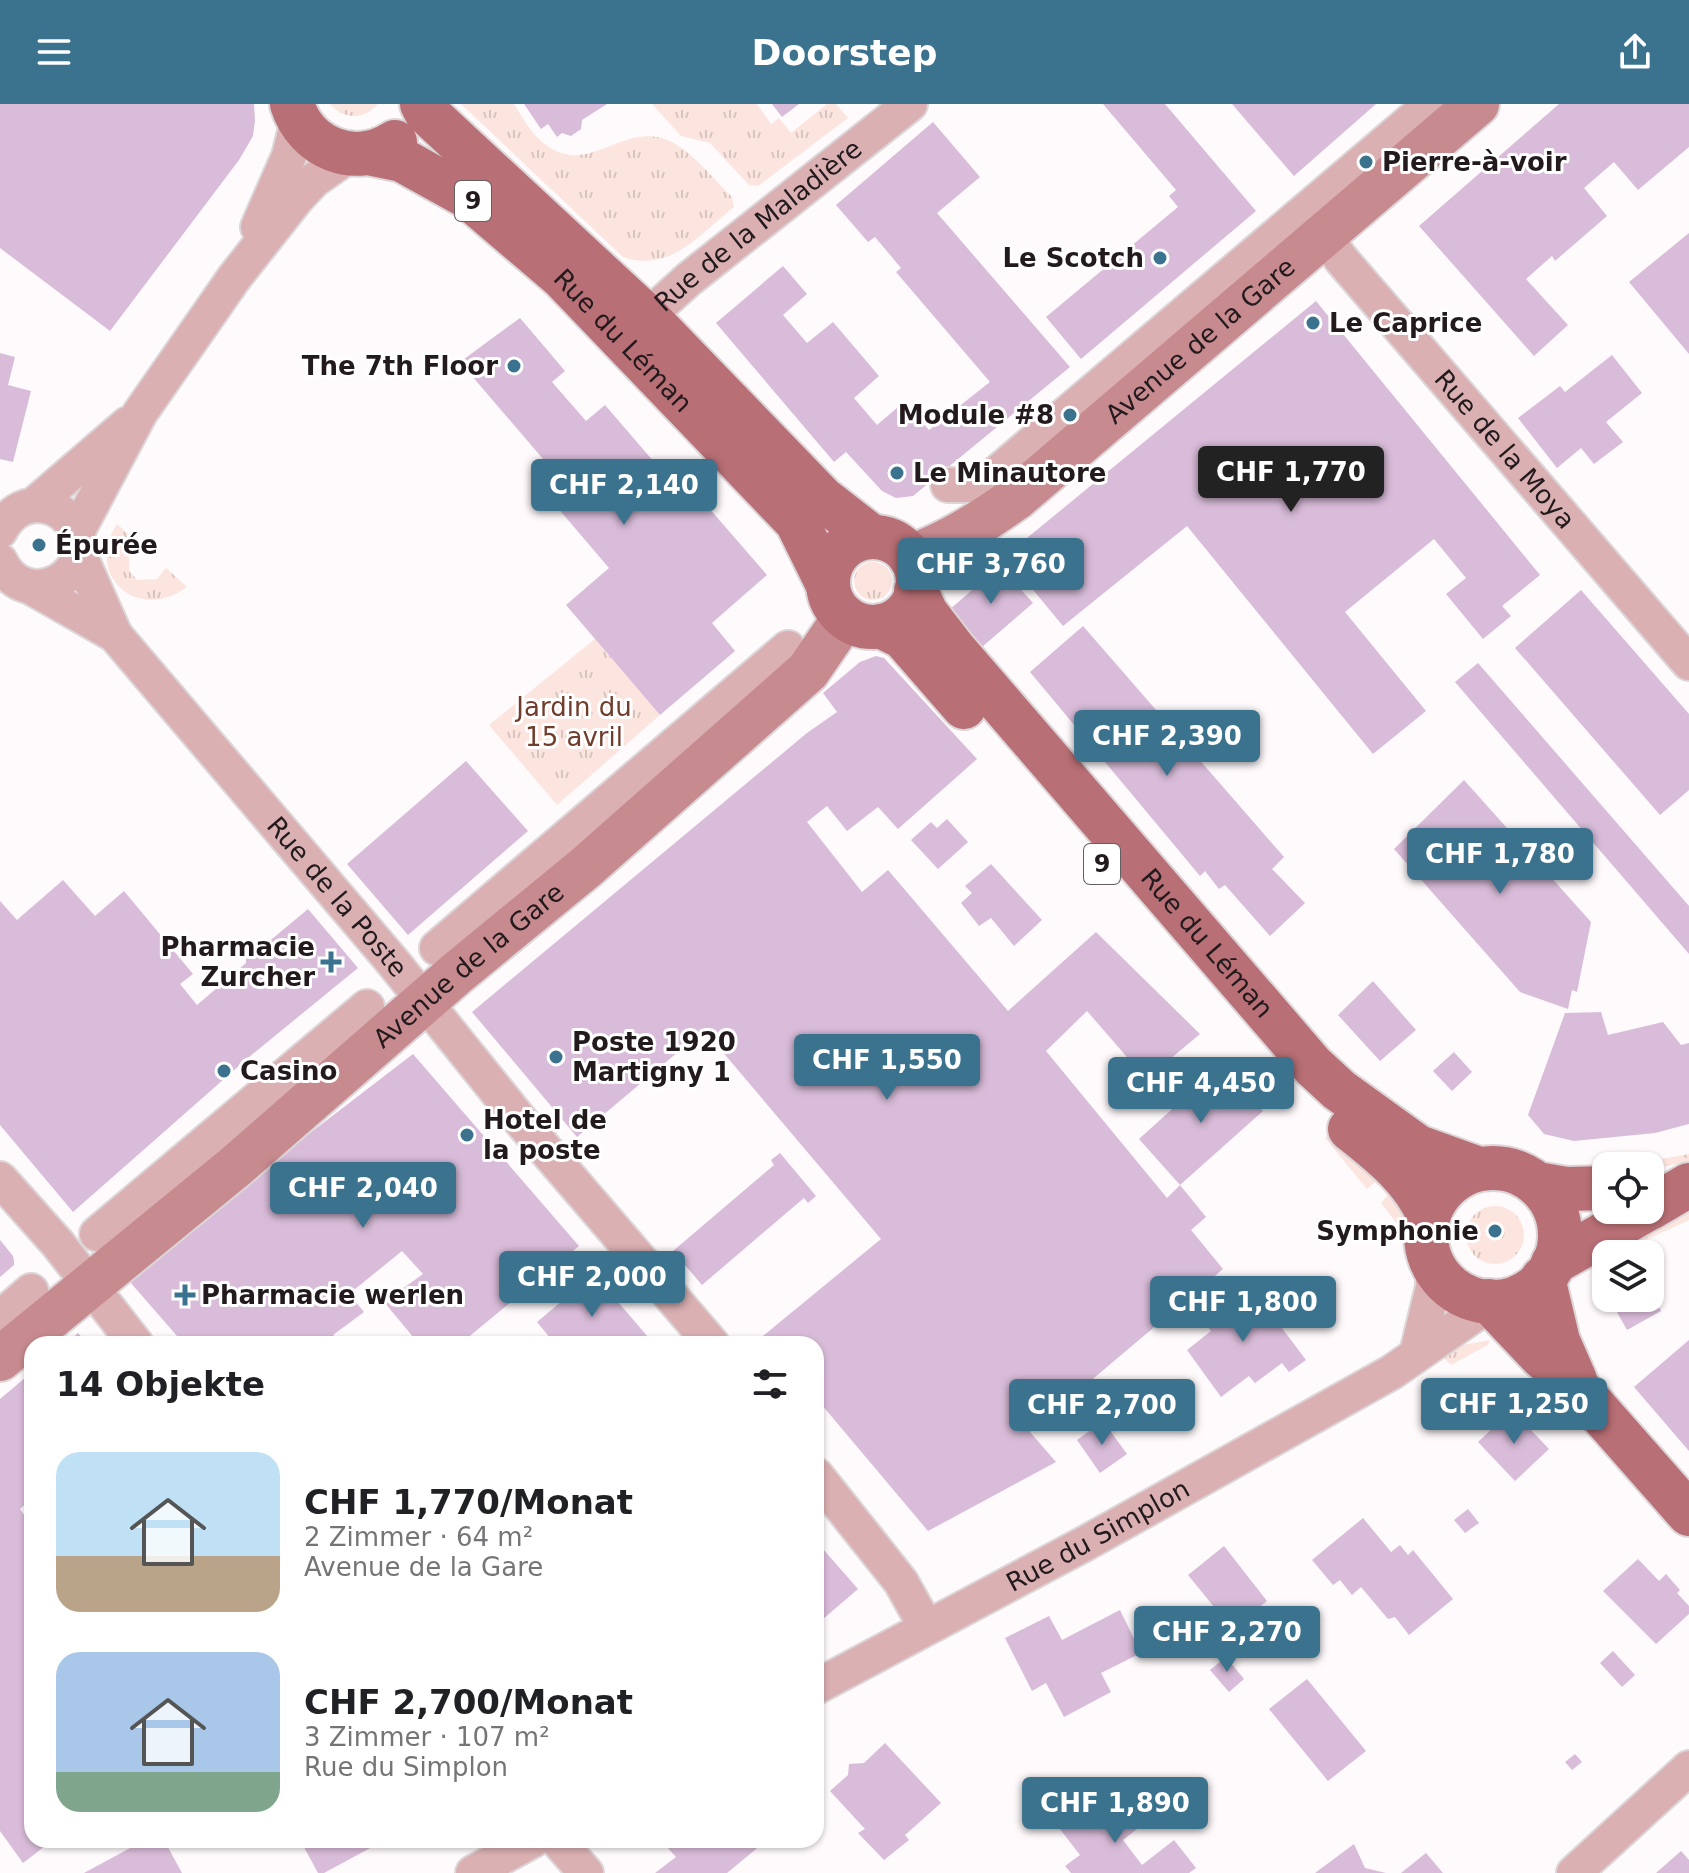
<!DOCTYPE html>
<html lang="de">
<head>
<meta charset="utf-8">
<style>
  :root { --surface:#fff; --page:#f6f6f6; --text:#202124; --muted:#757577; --accent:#3b738e }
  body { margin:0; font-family:"DejaVu Sans",sans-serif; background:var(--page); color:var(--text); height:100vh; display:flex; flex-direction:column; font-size:30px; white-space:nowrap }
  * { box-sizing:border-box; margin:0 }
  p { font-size:26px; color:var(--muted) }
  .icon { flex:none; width:44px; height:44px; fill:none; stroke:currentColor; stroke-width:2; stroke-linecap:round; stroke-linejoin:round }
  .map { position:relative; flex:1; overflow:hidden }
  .sheet { position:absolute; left:24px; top:1232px; width:800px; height:512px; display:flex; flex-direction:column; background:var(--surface); border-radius:24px; box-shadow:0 2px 6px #0004 }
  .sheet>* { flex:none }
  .tools { position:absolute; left:1592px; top:1048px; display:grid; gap:16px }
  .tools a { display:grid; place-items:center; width:72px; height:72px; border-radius:16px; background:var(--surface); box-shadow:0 2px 6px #0004; font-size:40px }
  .price { position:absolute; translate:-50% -68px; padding:0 18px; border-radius:8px; background:var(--accent); color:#fff; font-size:26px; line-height:52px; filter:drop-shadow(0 2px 4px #0008) }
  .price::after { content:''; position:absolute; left:50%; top:48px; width:24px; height:18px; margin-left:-12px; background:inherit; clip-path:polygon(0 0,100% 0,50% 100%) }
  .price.current { background:#222; color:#fff }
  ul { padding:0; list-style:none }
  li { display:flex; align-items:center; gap:24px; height:200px; padding:0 32px }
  li span { display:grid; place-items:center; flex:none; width:224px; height:160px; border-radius:24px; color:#555 }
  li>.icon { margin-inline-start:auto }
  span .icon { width:96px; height:96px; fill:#fffc; stroke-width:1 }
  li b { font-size:34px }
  h2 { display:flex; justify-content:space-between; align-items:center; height:96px; padding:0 32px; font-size:34px }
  header { display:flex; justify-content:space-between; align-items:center; height:104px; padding:0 32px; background:var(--accent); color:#fff; font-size:36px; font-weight:800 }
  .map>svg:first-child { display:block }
  .grass { fill:url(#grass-tufts) }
  .building { fill:#d9bcd9 }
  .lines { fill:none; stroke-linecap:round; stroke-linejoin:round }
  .street-casing { stroke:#dcd6d8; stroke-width:38 }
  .secondary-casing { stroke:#dcd6d8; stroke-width:48 }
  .primary-casing { stroke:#dcd6d8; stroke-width:48 }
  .street { stroke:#dab0b2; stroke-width:34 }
  .secondary { stroke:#c78a8f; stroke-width:44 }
  .primary { stroke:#b86f75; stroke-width:44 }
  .poi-dot { fill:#3b738e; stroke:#fff; stroke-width:3 }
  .labels { text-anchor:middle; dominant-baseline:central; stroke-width:6; stroke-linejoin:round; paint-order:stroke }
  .shield { fill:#fff; stroke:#645f61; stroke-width:2 }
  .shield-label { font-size:24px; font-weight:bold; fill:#221a1d }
  .poi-label { font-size:26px; font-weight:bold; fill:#221a1d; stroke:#fff; text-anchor:start }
  .street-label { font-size:26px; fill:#221a1d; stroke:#fff }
  .park-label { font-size:26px; fill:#713c2b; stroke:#fff }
</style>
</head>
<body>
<header><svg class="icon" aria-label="menu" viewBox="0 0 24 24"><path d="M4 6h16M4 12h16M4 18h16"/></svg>Doorstep<svg class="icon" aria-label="share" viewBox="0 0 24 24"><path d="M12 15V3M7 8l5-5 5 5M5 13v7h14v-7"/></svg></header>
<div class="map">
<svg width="1689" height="1769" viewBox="0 0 1689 1769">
  <defs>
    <pattern id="grass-tufts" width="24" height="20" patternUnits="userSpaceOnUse" patternTransform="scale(2)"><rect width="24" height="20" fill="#fce5de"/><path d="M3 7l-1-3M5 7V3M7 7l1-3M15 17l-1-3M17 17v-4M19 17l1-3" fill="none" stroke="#d8c4be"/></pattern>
  </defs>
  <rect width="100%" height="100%" fill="#fffafc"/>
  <!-- grass -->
  <path class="grass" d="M330,0H378C364,16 344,16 330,0Z
    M461,0H514C521,11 529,26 539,35C585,79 620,17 667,36C692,46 713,75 732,93L734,103C699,131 670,169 623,153Z
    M652,0H757L771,20L779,14L791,29L827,0H836L848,14L758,82L749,81L710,39L681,32Z
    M117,420L138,439L129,449V467L137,476L157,475L166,464L187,483C137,519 84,472 117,420Z
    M854 477a19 19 0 1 1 38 0a19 19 0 1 1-38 0Z
    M595,535L660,611L557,701L489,621Z
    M1331,1032L1382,1072L1367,1085L1325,1034Z
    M1689,1050V1057L1650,1066V1062L1607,1061L1644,1058Z
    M1395,1082L1410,1112L1411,1133L1408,1134L1381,1099Z
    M1466 1131a29 29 0 1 1 58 0a29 29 0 1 1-58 0Z
    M1689,1106V1116L1624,1146L1621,1131Z
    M1490,1236L1488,1241L1451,1261L1443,1253L1463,1241Z"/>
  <!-- building -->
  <path class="building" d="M0,0H254L255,16L253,32L239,56L110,227L0,144Z
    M524,0H607L582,16L581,25L571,32L562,29L557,33L548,20L541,25Z
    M772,0H799L782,13Z
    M1103,0H1165L1256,107L1081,255L1046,213L1178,103L1169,92L1176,86Z
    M1232,0H1376L1294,72Z
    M1559,0H1689V43L1638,86L1614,58L1584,84L1607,112L1555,157L1552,152L1526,175L1568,221L1534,252L1419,122Z
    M933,18L980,73L937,109L1070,263L913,392L896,394L882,387L846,348L834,358L716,219L783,162L807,190L783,211L807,239L833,218L879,272L854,294L877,321L904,298L929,326L990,278L896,168L901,164L875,133L868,138L836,101Z
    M1689,129V250L1629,178Z
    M1316,197L1540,471L1502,502L1511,512L1483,535L1446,490L1466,474L1434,435L1345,508L1426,607L1373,650L1187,422L1063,522L1005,452Z
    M520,214L565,267L552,278L586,317L605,301L673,380L682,373L767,471L712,519L735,547L660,611L566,501L609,464L539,382L555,369L460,258Z
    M0,249L15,253L8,281L31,287L13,358L0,355Z
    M1612,251L1642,289L1606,318L1623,338L1594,360L1581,344L1557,364L1518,314L1560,282L1565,288Z
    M1000,462L1033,499L982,543L949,506Z
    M1581,486L1689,610V686L1660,711L1515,544Z
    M1083,522L1284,753L1272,765L1305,799L1270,832L1225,781L1219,785L1205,767L1200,772L1030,568Z
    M876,552L884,554L977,655L898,725L878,703L847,727L827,702L807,718L862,788L888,766L1008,907L1096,828L1200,930L1146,975L1087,907L1046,947L1167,1094L1180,1081L1206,1113L1191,1126L1223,1165L1030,1328L1056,1358L928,1427L816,1294V1240H770L763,1232L881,1135L704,926L577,1033L472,908L807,629L837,608L823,589L860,558Z
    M1478,559L1689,802V850L1455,578Z
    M466,657L528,727L408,831L347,760Z
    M1464,676L1591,818L1577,888L1572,886L1568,905L1520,888L1394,745Z
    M947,715L968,738L938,765L911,736L931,718L937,724Z
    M991,760L1042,816L1014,842L991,814L979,822L961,799L972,789L965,782Z
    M63,776L95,812L124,787L193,870L180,880L197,901L246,859V847L251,843L260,845L308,805L358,864L249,953L73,1108L0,1021V797L17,816Z
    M1373,877L1416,926L1380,957L1338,911Z
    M1601,908L1608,931L1663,918L1681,941L1689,939V1020L1655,1029L1574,1037L1544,1030L1528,1011L1565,909Z
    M1454,948L1472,968L1452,987L1433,967Z
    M413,950L579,1142L460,1240H419L384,1198L423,1170L402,1147L349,1190L364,1208L333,1231L341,1240H184L130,1178L250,1075Z
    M1221,961L1263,1007L1180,1081L1139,1035Z
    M780,1049L816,1092L808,1099L804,1094L702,1181L673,1147L774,1061L771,1056Z
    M0,1136L13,1152L14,1157V1161L0,1173Z
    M594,1170L654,1240H555L537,1218Z
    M1251,1183L1306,1256L1289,1268L1282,1259L1255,1279L1249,1272L1221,1293L1187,1246L1211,1227L1204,1218Z
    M1650,1186L1661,1207L1627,1226L1609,1194H1650Z
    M78,1229L88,1240H66Z
    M1689,1236V1347L1634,1283Z
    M32,1268V1394L20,1405L32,1422V1736H53L23,1759L0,1727V1295Z
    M1512,1306L1549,1345L1515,1377L1478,1338Z
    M1103,1317L1127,1350L1100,1369L1077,1336Z
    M1468,1405L1479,1419L1465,1429L1454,1416Z
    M1363,1414L1391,1448L1400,1441L1408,1451L1413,1446L1453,1495L1409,1531L1395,1513L1388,1515L1361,1483L1352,1491L1340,1476L1333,1481L1312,1456Z
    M816,1437L858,1485L816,1521Z
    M1224,1442L1267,1497L1232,1525L1188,1471Z
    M1638,1455L1659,1477L1666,1470L1680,1486L1677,1489L1689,1502V1510L1656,1540L1603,1487Z
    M1120,1506L1141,1549L1101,1569L1111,1588L1064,1613L1046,1579L1032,1587L1005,1534L1049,1512L1062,1536Z
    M1613,1547L1635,1571L1622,1583L1600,1559Z
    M1226,1553L1244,1575L1229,1588L1210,1566Z
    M1307,1575L1366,1647L1328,1677L1269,1605Z
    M885,1639L941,1699L905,1731L909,1736L884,1756L858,1729L865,1725L830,1687L848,1671L849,1660L864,1659Z
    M1575,1650L1582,1658L1572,1666L1565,1658Z
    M1119,1695L1141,1722L1123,1736L1142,1761L1174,1736L1196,1764L1189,1769H1071L1065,1762L1080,1751L1056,1720L1079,1702L1091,1717Z
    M145,1736H164L182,1769H84Z
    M300,1736H385L324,1769H318Z
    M671,1736H767L727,1769H655L676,1753L665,1741Z
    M1354,1740L1365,1764L1386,1769H1315Z
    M1681,1747L1689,1756V1769H1656Z
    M1426,1749L1443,1769H1401Z"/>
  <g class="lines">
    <defs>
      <g id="street">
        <path d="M258,123L289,52L298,16"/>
        <path id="s1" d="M1323,130L1341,155L1689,559"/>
        <path id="s2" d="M647,213L689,175L910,0"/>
        <path d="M948,381H983L1431,0"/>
        <path d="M34,401L128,320"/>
        <path d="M0,427C8,411 21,401 39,401C52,402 64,408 71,419C105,468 26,513 0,457"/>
        <path d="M77,428L140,309L234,174L297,94L314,76L351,50"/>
        <path id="s3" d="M79,450L115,531L392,857L520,1016L712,1240"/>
        <path d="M29,482L115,531"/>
        <path d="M437,844L788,544"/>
        <path d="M0,1075L58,1140L136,1240"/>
        <path d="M97,1130L367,903"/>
        <path d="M0,1214L31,1187"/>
        <path d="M1417,1249L1433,1183V1162"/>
        <path d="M816,1371L901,1478L926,1523"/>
        <path id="s4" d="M816,1583L1086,1439L1392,1268L1474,1211L1489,1197"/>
        <path d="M557,1736L586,1769"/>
        <path d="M473,1769L533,1736"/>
        <path d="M1574,1769L1689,1664"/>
      </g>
      <g id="secondary">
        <path id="s5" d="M910,453C949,439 982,418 1016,394L1477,0"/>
        <path id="s6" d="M0,1255L236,1062L457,869L585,764L808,567L845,513"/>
      </g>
      <g id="primary">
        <path d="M292,0C306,45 355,64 395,38"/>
        <path d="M422,0L426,8L647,213L823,395L872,433"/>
        <path id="s7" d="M368,49L402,56L467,92L562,173L797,418L828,481"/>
        <circle cx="873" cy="478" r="45"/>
        <path id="s8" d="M916,487L926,509L953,544L1313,962L1339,986L1418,1043L1479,1065"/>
        <path d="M881,522L903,533L964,603"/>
        <path d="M1350,1025C1380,1049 1414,1075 1428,1111"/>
        <circle cx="1493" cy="1131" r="67"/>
        <path d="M1537,1080L1566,1085L1606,1084"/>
        <path d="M1650,1104L1689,1081"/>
        <path d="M1553,1159L1646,1106"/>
        <path d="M1543,1174L1558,1237L1575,1276"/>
        <path d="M1489,1197L1541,1252L1579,1285L1689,1410"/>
      </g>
    </defs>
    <!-- street casing -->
    <use href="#street" class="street-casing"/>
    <!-- secondary casing -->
    <use href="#secondary" class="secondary-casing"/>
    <!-- primary casing -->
    <use href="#primary" class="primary-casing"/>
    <!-- street -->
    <use href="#street" class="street"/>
    <!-- secondary -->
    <use href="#secondary" class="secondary"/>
    <!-- primary -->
    <use href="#primary" class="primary"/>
  </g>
  <!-- markers -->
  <g class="poi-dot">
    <circle cx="1366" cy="58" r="8"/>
    <circle cx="1160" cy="154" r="8"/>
    <circle cx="1313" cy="219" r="8"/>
    <circle cx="514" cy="262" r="8"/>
    <circle cx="1070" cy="311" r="8"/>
    <circle cx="897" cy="369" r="8"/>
    <circle cx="39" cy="441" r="8"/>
    <path d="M327 846h8v8h8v8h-8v8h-8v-8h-8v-8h8z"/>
    <circle cx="556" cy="953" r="8"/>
    <circle cx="224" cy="967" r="8"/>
    <circle cx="467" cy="1031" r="8"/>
    <circle cx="1495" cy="1127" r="8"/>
    <path d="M181 1179h8v8h8v8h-8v8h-8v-8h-8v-8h8z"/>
  </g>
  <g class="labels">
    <!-- shield labels -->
    <g class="shield">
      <rect x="455" y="77" width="36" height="40" rx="6"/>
      <rect x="1084" y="740" width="36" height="40" rx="6"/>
    </g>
    <g class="shield-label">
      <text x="473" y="97">9</text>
      <text x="1102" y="760">9</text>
    </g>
    <!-- poi labels -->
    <g class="poi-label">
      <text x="1382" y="58">Pierre-à-voir</text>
      <text x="1144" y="154" text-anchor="end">Le Scotch</text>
      <text x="1329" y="219">Le Caprice</text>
      <text x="498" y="262" text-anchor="end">The 7th Floor</text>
      <text x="1054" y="311" text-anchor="end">Module #8</text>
      <text x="913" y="369">Le Minautore</text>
      <text x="55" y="441">Épurée</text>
      <text x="315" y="843" text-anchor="end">Pharmacie<tspan x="315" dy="30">Zurcher</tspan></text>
      <text x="572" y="938">Poste 1920<tspan x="572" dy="30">Martigny 1</tspan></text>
      <text x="240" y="967">Casino</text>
      <text x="483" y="1016">Hotel de<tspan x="483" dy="30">la poste</tspan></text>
      <text x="1479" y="1127" text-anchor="end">Symphonie</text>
      <text x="201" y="1191">Pharmacie werlen</text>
    </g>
    <!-- street labels -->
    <g class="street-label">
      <text stroke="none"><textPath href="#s2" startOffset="144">Rue de la Maladière</textPath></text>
      <text stroke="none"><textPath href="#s5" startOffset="364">Avenue de la Gare</textPath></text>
      <text stroke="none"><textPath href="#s7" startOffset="322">Rue du Léman</textPath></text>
      <text stroke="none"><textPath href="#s1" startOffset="282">Rue de la Moya</textPath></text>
      <text stroke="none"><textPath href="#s3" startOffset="432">Rue de la Poste</textPath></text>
      <text stroke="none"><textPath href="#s8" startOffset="458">Rue du Léman</textPath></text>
      <text stroke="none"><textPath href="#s6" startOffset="612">Avenue de la Gare</textPath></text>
      <text stroke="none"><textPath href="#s4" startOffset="320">Rue du Simplon</textPath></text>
    </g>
    <!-- park labels -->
    <g class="park-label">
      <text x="574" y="603">Jardin du<tspan x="574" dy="30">15 avril</tspan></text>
    </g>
  </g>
</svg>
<div class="tools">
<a><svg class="icon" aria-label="locate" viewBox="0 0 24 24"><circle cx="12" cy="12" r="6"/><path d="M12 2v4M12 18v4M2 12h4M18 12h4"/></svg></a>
<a><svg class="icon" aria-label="layers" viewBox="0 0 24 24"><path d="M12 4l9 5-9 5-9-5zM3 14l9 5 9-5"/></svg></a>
</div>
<b class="price current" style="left:1291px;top:410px">CHF 1,770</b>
<b class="price" style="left:624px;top:423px">CHF 2,140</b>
<b class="price" style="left:991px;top:502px">CHF 3,760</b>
<b class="price" style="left:1167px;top:674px">CHF 2,390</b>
<b class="price" style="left:1500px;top:792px">CHF 1,780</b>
<b class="price" style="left:887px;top:998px">CHF 1,550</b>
<b class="price" style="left:1201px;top:1021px">CHF 4,450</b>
<b class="price" style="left:363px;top:1126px">CHF 2,040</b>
<b class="price" style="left:592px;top:1215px">CHF 2,000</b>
<b class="price" style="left:1243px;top:1240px">CHF 1,800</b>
<b class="price" style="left:1514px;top:1342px">CHF 1,250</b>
<b class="price" style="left:1102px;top:1343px">CHF 2,700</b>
<b class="price" style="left:1227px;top:1570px">CHF 2,270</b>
<b class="price" style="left:1115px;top:1741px">CHF 1,890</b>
<section class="sheet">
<h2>14 Objekte<svg class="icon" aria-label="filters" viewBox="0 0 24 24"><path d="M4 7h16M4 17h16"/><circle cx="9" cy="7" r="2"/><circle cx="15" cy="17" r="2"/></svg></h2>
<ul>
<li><span style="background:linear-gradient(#bfe0f5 65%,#b9a48a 0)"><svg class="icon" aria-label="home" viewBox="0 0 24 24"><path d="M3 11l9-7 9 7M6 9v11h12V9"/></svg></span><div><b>CHF 1,770/Monat</b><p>2 Zimmer · 64 m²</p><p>Avenue de la Gare</p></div></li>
<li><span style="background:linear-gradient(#a9c7e8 75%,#7fa58c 0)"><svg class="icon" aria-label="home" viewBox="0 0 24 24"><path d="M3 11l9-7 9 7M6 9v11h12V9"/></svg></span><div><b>CHF 2,700/Monat</b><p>3 Zimmer · 107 m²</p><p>Rue du Simplon</p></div></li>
</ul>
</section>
</div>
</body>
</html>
